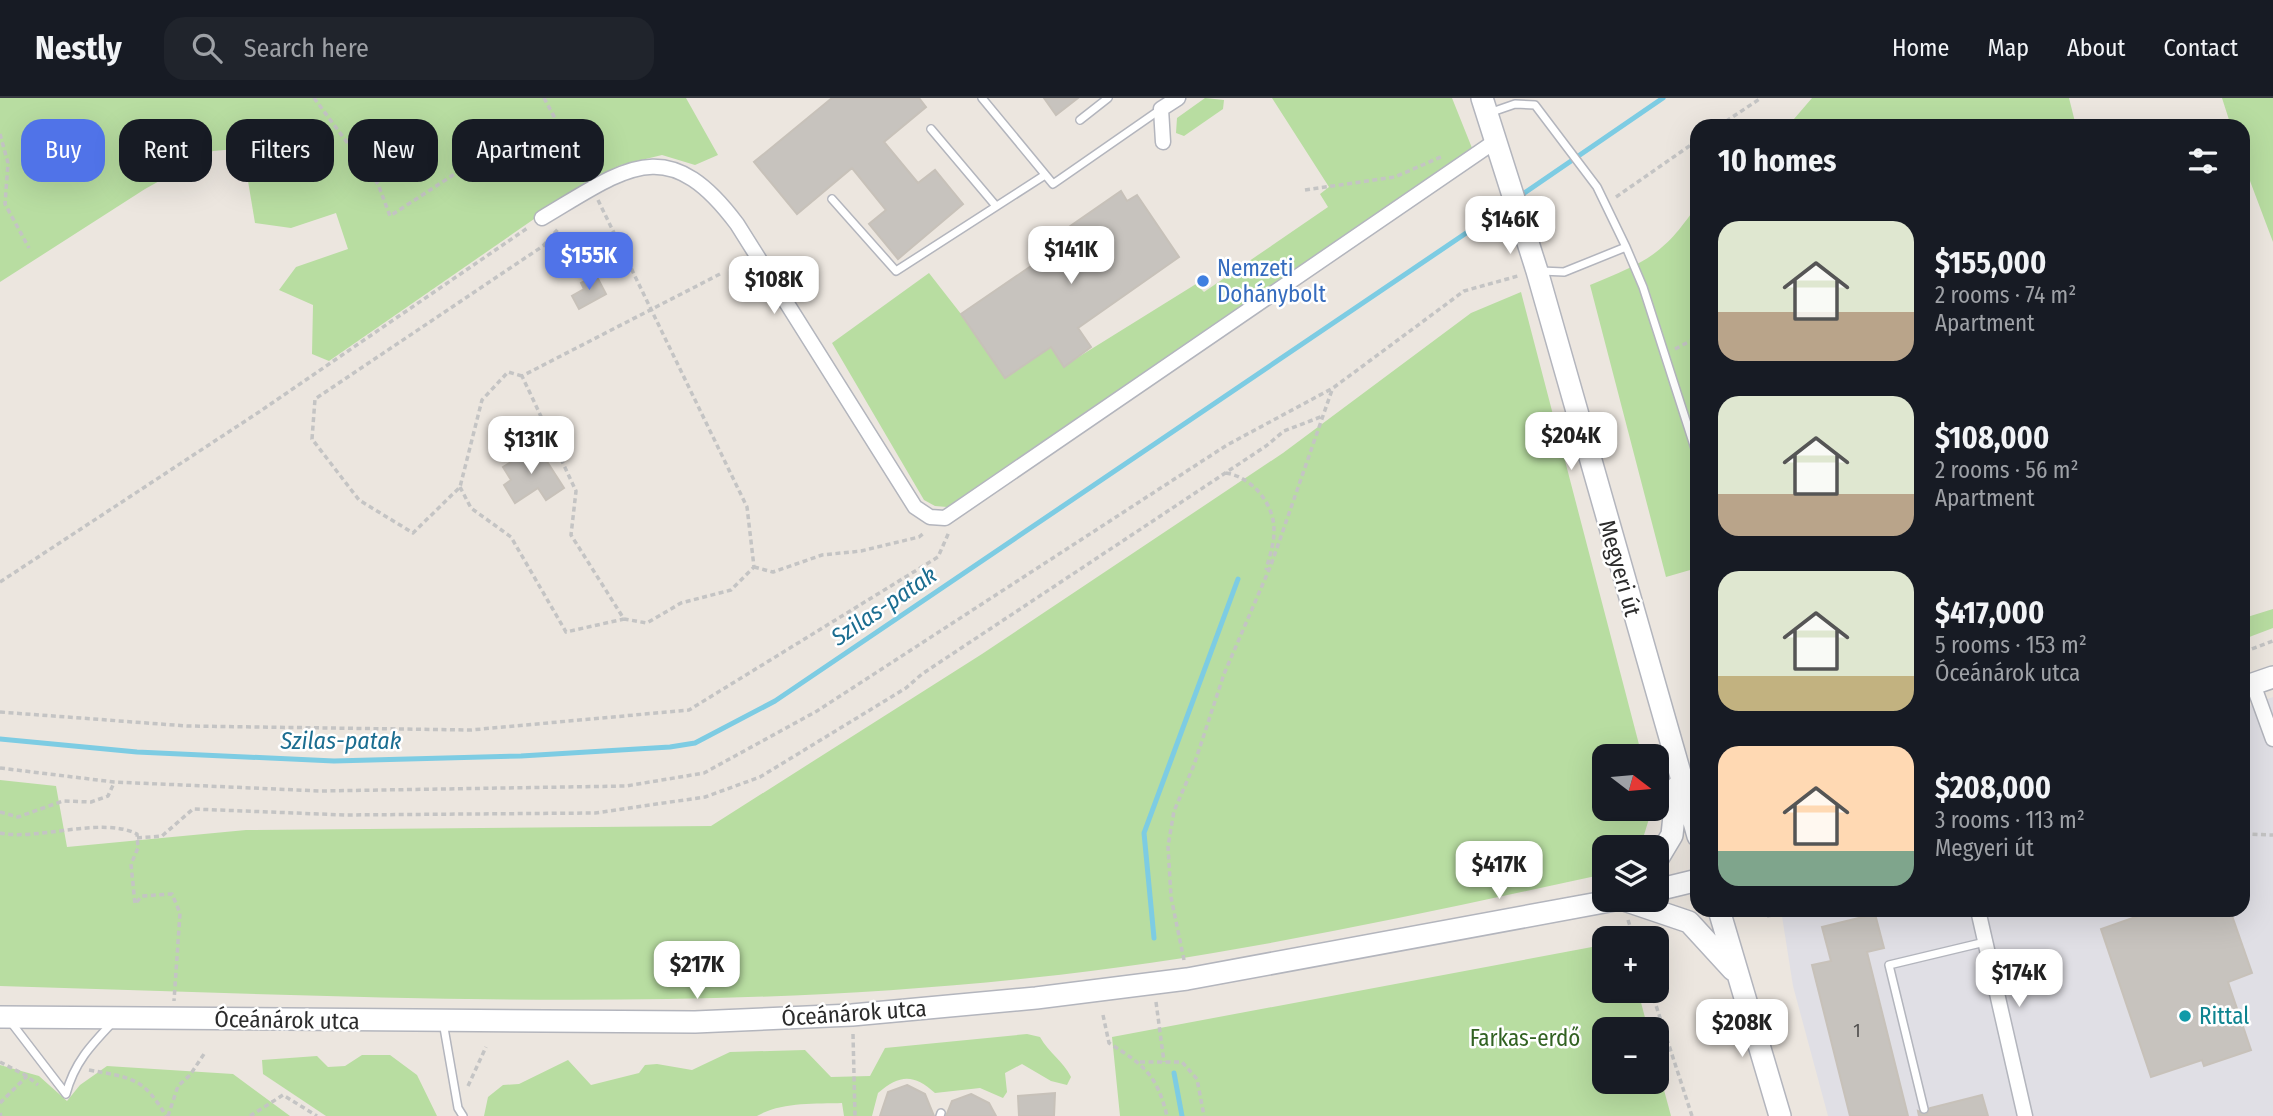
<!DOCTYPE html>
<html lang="en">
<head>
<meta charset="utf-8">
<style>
  :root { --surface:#171b24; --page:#20242c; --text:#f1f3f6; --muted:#9ea1a6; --line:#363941; --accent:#5073e8 }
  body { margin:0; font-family:"Fira Sans Condensed",sans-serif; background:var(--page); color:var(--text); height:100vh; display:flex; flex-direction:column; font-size:26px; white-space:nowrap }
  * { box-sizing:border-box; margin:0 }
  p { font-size:23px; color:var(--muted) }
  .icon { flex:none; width:38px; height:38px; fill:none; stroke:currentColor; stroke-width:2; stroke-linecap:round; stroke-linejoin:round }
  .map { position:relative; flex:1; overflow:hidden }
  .drawer { position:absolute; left:1690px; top:21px; width:560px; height:798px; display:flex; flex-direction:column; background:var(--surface); border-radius:21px; box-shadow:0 7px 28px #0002 }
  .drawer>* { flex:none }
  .guide { position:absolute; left:21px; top:21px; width:665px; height:63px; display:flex; gap:14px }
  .needle { width:46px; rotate:106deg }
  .controls { position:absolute; left:1592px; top:646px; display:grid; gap:14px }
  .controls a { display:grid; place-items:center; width:77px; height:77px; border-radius:14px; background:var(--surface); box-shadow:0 7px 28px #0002; font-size:35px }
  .price { position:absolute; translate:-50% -60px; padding:0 16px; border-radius:14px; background:#fff; color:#222; font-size:23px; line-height:46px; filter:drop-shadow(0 2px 4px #0008) }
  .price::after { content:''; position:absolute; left:50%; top:42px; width:21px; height:16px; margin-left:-10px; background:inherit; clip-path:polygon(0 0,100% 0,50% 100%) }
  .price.current { background:var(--accent); color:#fff }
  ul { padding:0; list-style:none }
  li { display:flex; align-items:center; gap:21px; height:175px; padding:0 28px }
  li span { display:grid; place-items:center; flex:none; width:196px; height:140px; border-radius:21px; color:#555 }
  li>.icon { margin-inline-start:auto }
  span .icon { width:84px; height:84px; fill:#fffc; stroke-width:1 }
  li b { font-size:30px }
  h2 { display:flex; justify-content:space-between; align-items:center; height:84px; padding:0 28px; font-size:30px }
  .chip { padding:0 24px; border-radius:21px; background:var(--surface); box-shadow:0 7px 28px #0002; font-size:24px; line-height:63px }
  .chip.current { background:var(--accent); color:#fff }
  header { display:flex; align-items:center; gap:42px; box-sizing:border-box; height:98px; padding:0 35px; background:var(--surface); border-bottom:2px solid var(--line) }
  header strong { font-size:33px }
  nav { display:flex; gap:38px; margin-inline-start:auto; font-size:24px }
  .search { width:490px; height:63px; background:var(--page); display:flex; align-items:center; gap:18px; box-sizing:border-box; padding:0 24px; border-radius:21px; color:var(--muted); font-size:26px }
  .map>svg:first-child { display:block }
  .industrial { fill:#e0dfe5 }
  .green { fill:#b8dda1 }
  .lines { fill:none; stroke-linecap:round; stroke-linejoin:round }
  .stream { stroke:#7dcce3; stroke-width:5 }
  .building { fill:#c7c3be; stroke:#c7c1b9; stroke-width:2 }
  .lane-casing { stroke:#b3b5bd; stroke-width:10 }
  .street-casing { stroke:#b3b5bd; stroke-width:17 }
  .secondary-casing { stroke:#b3b5bd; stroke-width:24 }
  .path { stroke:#c4c4c4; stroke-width:3.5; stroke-dasharray:5 3.5; stroke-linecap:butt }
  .lane { stroke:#fff; stroke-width:7 }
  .street { stroke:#fff; stroke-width:14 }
  .secondary { stroke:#fff; stroke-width:21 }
  .shop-dot { fill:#3f7fe0; stroke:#fff; stroke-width:2.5 }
  .culture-dot { fill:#0f9aa8; stroke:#fff; stroke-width:2.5 }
  .labels { text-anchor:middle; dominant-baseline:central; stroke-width:5; stroke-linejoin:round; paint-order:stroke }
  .number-label { font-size:19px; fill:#525150 }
  .shop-label { font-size:23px; fill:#366cbe; stroke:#fff; text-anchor:start }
  .street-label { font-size:23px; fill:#2b2b2b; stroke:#fff }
  .culture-label { font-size:23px; fill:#0d838f; stroke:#fff; text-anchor:start }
  .park-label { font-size:23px; fill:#326222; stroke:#fff }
  .water-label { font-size:24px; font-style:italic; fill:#1b6d90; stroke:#fff }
</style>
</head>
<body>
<header>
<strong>Nestly</strong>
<div class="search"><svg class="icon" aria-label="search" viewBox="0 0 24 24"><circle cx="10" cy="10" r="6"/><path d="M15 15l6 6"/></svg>Search here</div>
<nav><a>Home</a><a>Map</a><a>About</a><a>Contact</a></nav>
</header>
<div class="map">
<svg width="2273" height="1018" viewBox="0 0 2273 1018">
  <rect width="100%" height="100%" fill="#ece6df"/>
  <!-- industrial -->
  <path class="industrial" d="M2273,599V1018H1828L1793,888L1781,812H2244V610Z"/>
  <!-- green -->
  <path class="green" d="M0,0H686L718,57L695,67L662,57L621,67L589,83L329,263L312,256L313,207L279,192L296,169L348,151L336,115L291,130L255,125L244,59L236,51L213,53L145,91L0,184Z
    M1205,0L1224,2L1223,11L1184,38L1176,35L1177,20Z
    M1272,0H1452L1472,50L947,409L935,408L924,402L832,245L929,175L961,216L1051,249L1064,268L1196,186L1204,194L1328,109L1320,96L1329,89Z
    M1812,0H2069L2076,28H1788Z
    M2222,0H2273V144L2244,67V28H2231Z
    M1697,107V470L1666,479L1590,187C1645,164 1663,158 1697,107Z
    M1521,194L1642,658H1605V710L1652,711L1644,737L1635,749H1605V776C1415,817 1224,860 1030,880C688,917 343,898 0,888V682L56,688L67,749L246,732L711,728L982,556L1283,355L1471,215Z
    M2273,511V530L2244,541V520Z
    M1592,849L1605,858V892L1638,893L1648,931H1605V984H1657V966L1671,1018H1120L1112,939Z
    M1027,936L1040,939C1049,955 1063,963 1071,979L1067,987L1051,983L1022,966L1005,975L1007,994L1003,1000L980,990L935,995C914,976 900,976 878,995L872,1018H844L842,1005C814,1006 781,1004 757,1018H484L488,999L503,987L519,986L568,962L591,987L639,975L645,967L657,966L692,972L730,954L805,952L831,979L870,978L885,950Z
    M362,957H390L417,977L437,1018H326L263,976L262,962L317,958L328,969L345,968Z
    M0,967L39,978L67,1003L80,987L107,968L233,976L290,1018H0Z"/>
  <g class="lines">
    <!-- stream -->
    <path class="stream" d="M1520,98L1663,0
      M0,641L137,654L334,663L521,658L670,649L695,645L775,603L1509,106
      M1154,840L1144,735L1238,481
      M1174,975L1182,1018"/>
  </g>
  <!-- building -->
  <path class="building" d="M832,0H919L926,9L884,44L918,85L935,72L963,106L898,161L869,126L886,112L852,70L797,116L754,64Z
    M1044,0H1078L1056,17Z
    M1121,93L1127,103L1137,97L1179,159L1078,230L1091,249L1064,269L1051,249L1005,280L961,216L1072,140L1066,131Z
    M596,177L606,196L579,211L572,198L584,191L581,185Z
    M537,348L564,390L546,402L538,390L515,405L504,387L511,382L503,369Z
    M2143,812H2230L2252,875L2228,884L2251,952L2204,968L2202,962L2151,979L2101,831L2144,816Z
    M1875,816L1884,850L1867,854L1908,1018H1850L1812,867L1831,863L1822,829Z
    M907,987L925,996L934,1018H880L888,994Z
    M1055,995L1054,1018H1019L1018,998Z
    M971,996L989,1005L996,1018H946L952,1003Z
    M1982,997L1988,1018H1919L1918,1013L1926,1017L1930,1010Z"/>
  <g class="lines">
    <defs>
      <path id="lane" d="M982,0L1053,86L1161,11
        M1489,15L1515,6L1535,7L1597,89L1626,149L1643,189L1698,360
        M1080,22L1108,0
        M931,31L996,108
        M832,101L896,173L1045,77
        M1541,173L1564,174L1626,149
        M10,923L66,996C74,965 91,947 113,924
        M443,924L458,1010L463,1018
        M1924,1011L1889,867L1985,844
        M940,1018L941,1015"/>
      <path id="street" d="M1163,44L1161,11L1178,0
        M542,120C625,71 667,32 737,126L915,409L930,419L945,420L1497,42
        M2253,586L2273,641
        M1978,812L2025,1018"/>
      <path id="secondary" d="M1482,0L1537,173L1698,738
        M2244,589L2273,579
        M1657,762L1672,737L1677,689
        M1657,792L1698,782
        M1624,802L1689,824L1733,872
        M1719,812L1780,1018
        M0,919L695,924L852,917L1036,900L1187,881L1615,802"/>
    </defs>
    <!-- lane casing -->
    <use href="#lane" class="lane-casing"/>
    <!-- street casing -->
    <use href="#street" class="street-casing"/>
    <!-- secondary casing -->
    <use href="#secondary" class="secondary-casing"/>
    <!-- path -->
    <path class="path" d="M314,0L378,86L390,118L467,68L497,55L519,57L565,34
      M544,0L586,77
      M1719,28L1761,0
      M0,36L8,65L5,106L29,150
      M1305,92L1395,79L1443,58
      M1616,99L1698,42
      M598,102L747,409L754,469L731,492L681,505L647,525L624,521L571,437L576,393L522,278L720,176
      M1675,251L1698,239
      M522,278L508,274L482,302L460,389L413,435L359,402L312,341L315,301L543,148L559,130
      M1226,375C1252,379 1275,406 1274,434C1274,446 1269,460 1266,472
      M460,389L471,410L511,439L566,534L624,521
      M754,469L773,474L822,457L861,453L919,439L925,434
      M0,484L259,314L529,129
      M2244,554L2273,543
      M0,614L187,628L471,632L689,612L938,459L949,434
      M0,670L114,684L321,693L626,688L704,675L817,613L1227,347L1333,290L1464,193L1518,178
      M0,714L18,719L63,703L91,704L108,698L114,685
      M0,735C37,743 102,718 137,736L138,750L131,766L135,806L142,798L172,796L180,815L174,903
      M2244,736L2273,737
      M137,740L162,738L193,711L345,717L595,715L705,699L760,679L906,590L922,576L1266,348L1284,333L1323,318
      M1761,812L1767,818L1795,812
      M1628,822L1634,840
      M1184,862L1171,799L1168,748L1174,713L1194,667L1224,576L1271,467L1332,292
      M1651,892L1692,1018
      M1156,904L1164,964
      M1103,917L1109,945C1144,967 1157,977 1167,1018
      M853,936L855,1018
      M0,964L27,978L38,987
      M1140,964H1182L1197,981L1204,1018
      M89,972C132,980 143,979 166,1018
      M468,988L486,949
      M0,1005L27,978
      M0,1015L1,1018
      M168,1018L178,988L190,977L204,956
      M250,1018L283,997L317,1018"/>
    <!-- lane -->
    <use href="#lane" class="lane"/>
    <!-- street -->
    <use href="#street" class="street"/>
    <!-- secondary -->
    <use href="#secondary" class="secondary"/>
  </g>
  <!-- markers -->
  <circle class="shop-dot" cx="1203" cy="183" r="7"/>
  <circle class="culture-dot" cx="2185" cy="918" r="7"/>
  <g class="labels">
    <!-- number labels -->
    <g class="number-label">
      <text x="1857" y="932">1</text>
    </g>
    <!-- shop labels -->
    <g class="shop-label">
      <text x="1217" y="170">Nemzeti<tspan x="1217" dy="26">Dohánybolt</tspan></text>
    </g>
    <!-- street labels -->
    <g class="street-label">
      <text transform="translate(1620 470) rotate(74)">Megyeri út</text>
      <text transform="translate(854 915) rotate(-4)">Óceánárok utca</text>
      <text transform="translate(287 922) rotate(1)">Óceánárok utca</text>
    </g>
    <!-- culture labels -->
    <g class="culture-label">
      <text x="2199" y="918">Rittal</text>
    </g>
    <!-- park labels -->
    <g class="park-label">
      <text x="1525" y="940">Farkas-erdő</text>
    </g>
    <!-- water labels -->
    <g class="water-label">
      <text transform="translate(884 508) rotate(-34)">Szilas-patak</text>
      <text x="341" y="643">Szilas-patak</text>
    </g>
  </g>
</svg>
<div class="controls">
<a><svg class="needle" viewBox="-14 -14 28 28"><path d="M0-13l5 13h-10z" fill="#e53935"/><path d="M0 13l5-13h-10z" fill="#9ea1a6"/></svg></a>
<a><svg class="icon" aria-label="layers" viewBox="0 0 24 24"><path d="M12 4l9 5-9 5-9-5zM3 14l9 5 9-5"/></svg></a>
<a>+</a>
<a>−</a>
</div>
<b class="price" style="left:1510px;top:158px">$146K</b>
<b class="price" style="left:1071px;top:188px">$141K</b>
<b class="price current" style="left:589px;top:194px">$155K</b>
<b class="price" style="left:774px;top:218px">$108K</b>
<b class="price" style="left:1571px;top:374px">$204K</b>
<b class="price" style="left:531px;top:378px">$131K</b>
<b class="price" style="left:1499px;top:803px">$417K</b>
<b class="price" style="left:697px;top:903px">$217K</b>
<b class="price" style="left:2019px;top:911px">$174K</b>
<b class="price" style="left:1742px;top:961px">$208K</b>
<div class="guide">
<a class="chip current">Buy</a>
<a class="chip">Rent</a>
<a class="chip">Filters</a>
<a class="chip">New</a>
<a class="chip">Apartment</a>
</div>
<section class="drawer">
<h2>10 homes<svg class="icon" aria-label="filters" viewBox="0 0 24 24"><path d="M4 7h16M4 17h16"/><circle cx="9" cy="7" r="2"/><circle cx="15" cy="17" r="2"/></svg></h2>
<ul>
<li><span style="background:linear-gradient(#dfe7d0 65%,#b9a48a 0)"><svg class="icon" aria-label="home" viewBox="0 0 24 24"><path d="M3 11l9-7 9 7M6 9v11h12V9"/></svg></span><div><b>$155,000</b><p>2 rooms · 74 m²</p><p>Apartment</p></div></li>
<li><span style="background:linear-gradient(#dfe7d0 70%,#b9a48a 0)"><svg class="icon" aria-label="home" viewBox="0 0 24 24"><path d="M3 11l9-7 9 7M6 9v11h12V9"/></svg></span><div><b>$108,000</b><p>2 rooms · 56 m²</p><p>Apartment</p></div></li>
<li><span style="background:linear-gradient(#dfe7d0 75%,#c2b280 0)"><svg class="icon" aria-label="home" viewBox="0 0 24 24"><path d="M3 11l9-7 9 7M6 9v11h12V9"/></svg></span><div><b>$417,000</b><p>5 rooms · 153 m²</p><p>Óceánárok utca</p></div></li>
<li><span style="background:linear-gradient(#ffd9b3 75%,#7fa58c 0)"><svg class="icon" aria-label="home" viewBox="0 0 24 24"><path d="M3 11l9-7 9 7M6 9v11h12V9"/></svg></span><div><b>$208,000</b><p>3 rooms · 113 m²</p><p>Megyeri út</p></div></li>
</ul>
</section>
</div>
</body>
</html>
